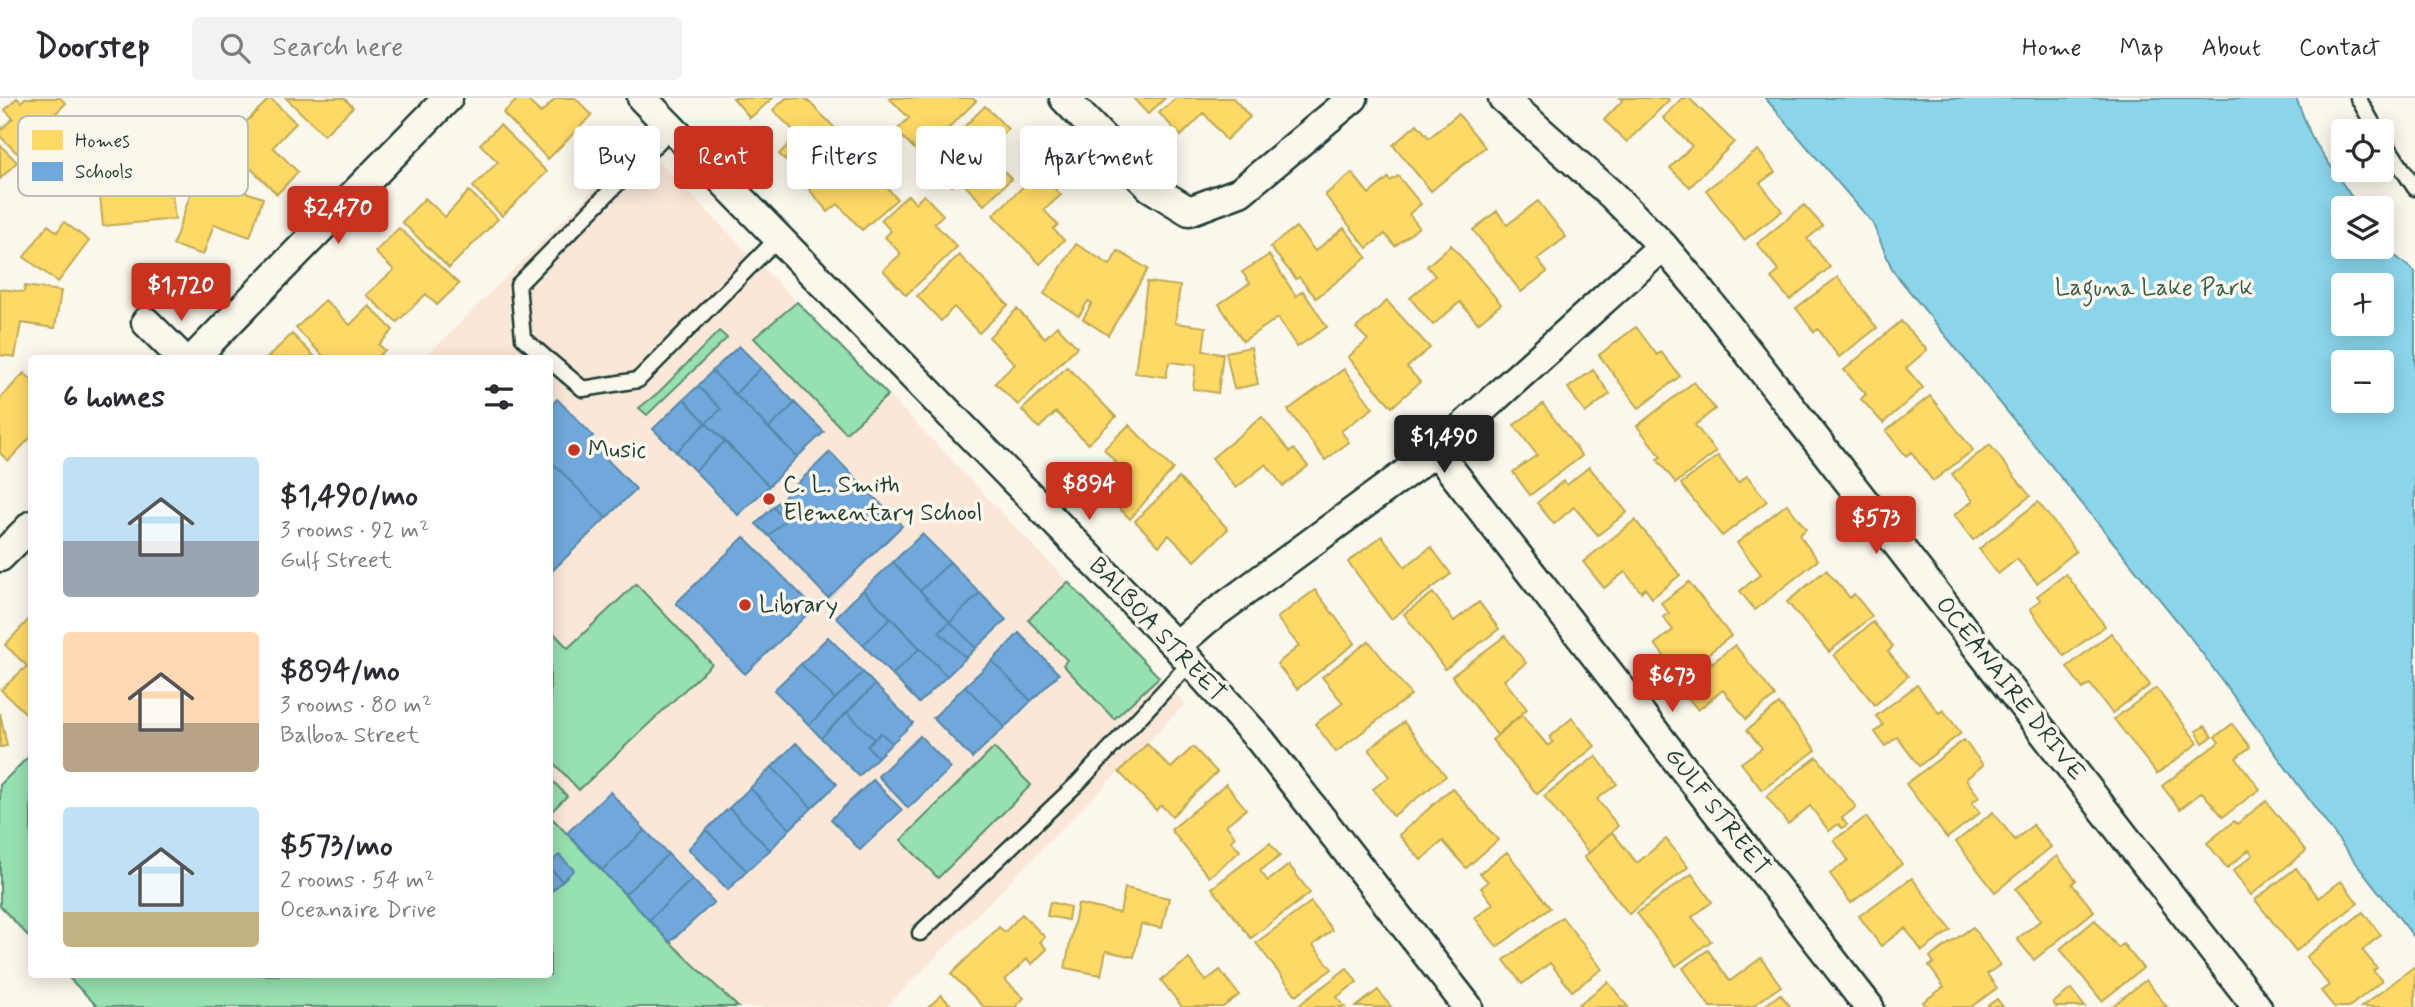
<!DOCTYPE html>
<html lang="en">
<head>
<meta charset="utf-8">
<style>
  :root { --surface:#fff; --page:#f2f2f3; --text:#2b2b33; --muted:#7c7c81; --line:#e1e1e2; --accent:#c8321e }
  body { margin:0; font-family:Mynerve,sans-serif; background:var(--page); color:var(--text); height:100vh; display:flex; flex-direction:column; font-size:26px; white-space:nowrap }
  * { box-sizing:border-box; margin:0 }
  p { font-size:23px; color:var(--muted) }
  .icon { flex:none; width:38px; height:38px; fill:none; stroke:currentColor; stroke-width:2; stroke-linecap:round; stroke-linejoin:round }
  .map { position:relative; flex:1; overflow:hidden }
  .panel { position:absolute; left:28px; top:257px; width:525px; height:623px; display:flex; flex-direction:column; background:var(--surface); border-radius:7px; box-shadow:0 4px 18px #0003 }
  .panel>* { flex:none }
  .guide { position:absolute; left:574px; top:28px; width:665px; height:63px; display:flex; gap:14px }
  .buttons { position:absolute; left:2331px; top:21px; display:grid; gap:14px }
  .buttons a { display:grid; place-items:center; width:63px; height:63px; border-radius:7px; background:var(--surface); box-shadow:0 4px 18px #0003; font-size:35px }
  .price { position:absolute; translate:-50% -60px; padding:0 16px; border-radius:7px; background:var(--accent); color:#fff; font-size:23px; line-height:46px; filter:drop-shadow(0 2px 4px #0008) }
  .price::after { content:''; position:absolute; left:50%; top:42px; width:21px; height:16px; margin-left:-10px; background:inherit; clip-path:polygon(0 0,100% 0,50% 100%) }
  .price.selected { background:#222; color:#fff }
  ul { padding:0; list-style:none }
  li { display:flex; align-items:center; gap:21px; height:175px; padding:0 35px }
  li span { display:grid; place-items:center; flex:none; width:196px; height:140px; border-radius:7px; color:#555 }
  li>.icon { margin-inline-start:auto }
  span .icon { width:84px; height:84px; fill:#fffc; stroke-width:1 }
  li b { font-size:30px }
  h2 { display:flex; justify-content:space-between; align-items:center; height:84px; padding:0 35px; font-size:30px }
  .tag { padding:0 24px; border-radius:7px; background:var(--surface); box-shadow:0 4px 18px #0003; font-size:24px; line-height:63px }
  .tag.selected { background:var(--accent); color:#fff }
  header { display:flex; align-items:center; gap:42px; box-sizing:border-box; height:98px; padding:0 35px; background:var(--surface); border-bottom:2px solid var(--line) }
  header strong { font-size:33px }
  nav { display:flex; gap:38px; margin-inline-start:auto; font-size:24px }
  .search { width:490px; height:63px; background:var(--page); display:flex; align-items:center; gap:18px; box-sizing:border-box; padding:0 24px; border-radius:7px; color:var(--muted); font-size:26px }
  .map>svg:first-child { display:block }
  .built { fill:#fae7d8 }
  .green { fill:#97e0af; stroke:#5b8e72; stroke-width:2 }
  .water { fill:#8bd5eb; stroke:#6098a2; stroke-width:2; fill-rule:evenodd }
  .homes { fill:#ffd966; stroke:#bcaa57; stroke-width:2 }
  .schools { fill:#6fa8dc; stroke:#5788aa; stroke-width:2 }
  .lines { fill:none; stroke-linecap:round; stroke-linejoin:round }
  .service-casing { stroke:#1f3d34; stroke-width:19 }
  .minor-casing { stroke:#1f3d34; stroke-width:33 }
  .service { stroke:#fbf7ec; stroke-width:14 }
  .minor { stroke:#fbf7ec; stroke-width:28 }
  .poi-dot { fill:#c8321e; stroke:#fbf7ec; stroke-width:2.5 }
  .labels { text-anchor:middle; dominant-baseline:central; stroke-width:7; stroke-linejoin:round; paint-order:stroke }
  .park-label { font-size:24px; fill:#375e4d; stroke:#fbf7ec }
  .poi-label { font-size:24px; fill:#1f3d34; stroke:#fbf7ec; text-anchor:start }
  .street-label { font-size:24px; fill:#1f3d34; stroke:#fbf7ec }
  .key { fill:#fbf7ec; stroke:#b9bfb5; stroke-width:2 }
  .key-label { font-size:19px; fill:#1f3d34 }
</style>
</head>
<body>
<header>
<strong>Doorstep</strong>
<div class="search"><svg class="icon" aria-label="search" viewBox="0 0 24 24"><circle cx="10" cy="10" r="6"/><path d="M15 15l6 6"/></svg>Search here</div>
<nav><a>Home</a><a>Map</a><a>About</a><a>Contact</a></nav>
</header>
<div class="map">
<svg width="2415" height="909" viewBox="0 0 2415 909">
  <rect width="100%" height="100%" fill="#fbf7ec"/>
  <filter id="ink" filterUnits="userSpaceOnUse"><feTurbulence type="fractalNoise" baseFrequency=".0143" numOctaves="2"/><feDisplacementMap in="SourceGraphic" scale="14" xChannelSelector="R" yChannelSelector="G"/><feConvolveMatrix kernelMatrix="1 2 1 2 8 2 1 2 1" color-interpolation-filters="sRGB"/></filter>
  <g filter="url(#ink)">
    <!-- built -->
    <path class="built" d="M640,45L909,318L1185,606L886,909H98L66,877H550V261H424Z"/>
    <!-- green -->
    <path class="green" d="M797,204L888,297L846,335L754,240Z
      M719,233L727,240L647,317L639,310L659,294Z
      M1068,484L1159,579L1114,621L1063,567L1067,562L1028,522Z
      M636,486L712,566L579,692L550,661V531L568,550Z
      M994,650L1031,687L938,780L901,742Z
      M31,656V841L0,808V687Z
      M550,680L567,698L553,712L550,709Z
      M550,718L670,844L738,909H98L66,877H550Z"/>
    <!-- water -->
    <path class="water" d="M1765,0H2296L2312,40L2359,110H2343V149H2382V143L2388,152L2415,174V840L2346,752L2188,536L1893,173L1872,124ZM2343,187H2382V226H2343ZM2343,264H2382V303H2343Z"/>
    <!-- homes -->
    <path class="homes" d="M17,0L21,4L25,0H60L66,5L17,55L0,38V33L13,20L5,12Z
      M270,0L296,25L273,49L298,74L277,96L225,45Z
      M286,0H344L353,9L324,37Z
      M519,0H525L541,15L556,0H575L592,17L548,61L503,15Z
      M733,0H773L750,20Z
      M786,0H805L844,39L802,79L779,56L798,37L773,12Z
      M889,0H972L976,3L921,57L896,33L909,20Z
      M1133,0H1165L1148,16Z
      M1176,0H1233L1250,19L1226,42L1204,15L1181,38L1159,15Z
      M1620,0H1667L1669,2L1627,44L1604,22L1623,2Z
      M1682,0H1689L1734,44L1690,89L1670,70L1692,48L1663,20Z
      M985,8L1008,31L985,53L1011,81L984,107L959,81L952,88L935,70L944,61L941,58L960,39L957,36Z
      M1458,16L1485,49L1431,93L1393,47L1417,26L1429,40Z
      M500,27L547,74L502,118L473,89L498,64L480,46Z
      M861,42L881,63L872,72L897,101L862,132L838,106L828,114L808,90Z
      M0,47L17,64L0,81Z
      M1758,52L1775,74L1760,85L1782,113L1744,142L1706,92Z
      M169,69L175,121L103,128L98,77Z
      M1039,74L1061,97L1044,112L1058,127L1053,131L1064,142L1040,166L993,117Z
      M1352,75L1369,96L1388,80L1390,83L1398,78L1421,106L1409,116L1419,129L1395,148L1385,136L1367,150L1325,97Z
      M201,79L263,100L250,139L214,126L203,157L173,147L194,86L199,87Z
      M469,93L498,121L449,170L402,124L425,100L445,119Z
      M908,97L915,105L924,97L943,117L934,125L957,149L906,197L883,172L901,156L885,139L891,133L881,122Z
      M1538,103L1566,139L1537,161L1547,174L1521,194L1473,132L1497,113L1507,127Z
      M1804,107L1823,128L1807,141L1830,169L1790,202L1771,180L1779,173L1757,146Z
      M64,124L89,143L58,184L24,159L48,127L57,134Z
      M1296,129L1315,153L1344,130L1367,159L1316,200L1299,179L1296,181L1270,149Z
      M399,130L459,186L437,207L426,196L397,224L366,197L394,172L375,154Z
      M1076,146L1110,167L1118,153L1148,171L1108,237L1083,221L1092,205L1088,203L1079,218L1044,196Z
      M1451,147L1501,206L1478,225L1460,204L1433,227L1410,200L1435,178L1427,168Z
      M959,157L1008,207L979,235L954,209L941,223L917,198Z
      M1269,157L1296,198L1303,193L1327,229L1297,249L1278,220L1243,243L1219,206L1250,185L1242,174Z
      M1838,179L1877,230L1839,259L1818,231L1814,234L1796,210Z
      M1147,184L1180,188L1175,225L1206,229L1203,253L1223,256L1218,295L1193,291L1196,267L1169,264L1166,279L1135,275Z
      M25,188L61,193L55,230L21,225L15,259L0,257V191L24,194Z
      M325,202L350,227L369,208L393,232L379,247L385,252L376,261H326L296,230Z
      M1387,203L1430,250L1407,269L1420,284L1392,309L1348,259L1368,242L1356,230Z
      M1017,211L1045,240L1057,228L1077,249L1018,307L995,285L1015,266L989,239Z
      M1901,223L1927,252L1906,270L1923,290L1883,325L1861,301L1866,296L1844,272Z
      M1636,229L1657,257L1661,254L1680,278L1639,310L1599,257Z
      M292,236L317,261L267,260Z
      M1251,249L1258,286L1234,291L1226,254Z
      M1067,269L1116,319L1088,346L1056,314L1039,330L1022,312Z
      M1344,271L1373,310L1341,333L1349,344L1325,362L1288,312Z
      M1593,272L1610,296L1585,315L1568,290Z
      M24,275L32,282V338L8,363L0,355V301Z
      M1694,284L1715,311L1695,327L1716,354L1676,385L1657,361L1661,359L1637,328Z
      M1930,298L1973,352L1933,383L1911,354L1906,358L1886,333Z
      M1543,306L1582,358L1530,397L1513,374L1537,357L1514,327Z
      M1262,319L1290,354L1294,351L1308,368L1283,388L1266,366L1236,390L1212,360Z
      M1129,327L1173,371L1130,421L1108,399L1128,378L1104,351Z
      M1990,347L2030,398L1973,442L1954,417L1973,403L1952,376Z
      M1718,358L1738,385L1747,378L1767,403L1722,438L1681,386Z
      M1589,369L1627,414L1598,437L1574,409L1554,426L1537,405L1563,383L1567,387Z
      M1179,380L1228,431L1195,463L1169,437L1159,448L1135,423Z
      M2038,404L2076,453L2037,485L2017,461L1998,476L1979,451Z
      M1787,406L1806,431L1799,437L1818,462L1755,512L1740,493L1761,476L1737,445Z
      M1635,422L1680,477L1652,500L1645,490L1641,494L1625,474L1604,490L1583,464Z
      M1382,438L1405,469L1431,449L1451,476L1391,521L1348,464Z
      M1826,472L1850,500L1854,496L1872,518L1829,554L1787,504Z
      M2066,476L2105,528L2064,558L2030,511L2041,502L2037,498Z
      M1689,484L1731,538L1679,578L1655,546L1673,532L1663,519L1669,515L1661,505Z
      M1315,492L1355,545L1297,591L1277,566L1299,548L1277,520Z
      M1433,495L1454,523L1479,504L1499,531L1445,571L1404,516Z
      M32,518V621L1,592L27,568L5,547Z
      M1873,524L1893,548L1888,554L1908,578L1875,607L1834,557Z
      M2111,535L2150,587L2112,615L2090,586L2083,591L2067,569Z
      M1505,538L1526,565L1504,582L1527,611L1497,637L1452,578Z
      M1369,543L1411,597L1336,654L1315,626L1343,605L1322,579Z
      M1735,547L1775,598L1746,621L1723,592L1698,612L1676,585L1708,559L1712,565Z
      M1917,587L1939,615L1943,612L1961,635L1919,668L1897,639L1885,648L1875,634L1883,627L1876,618Z
      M2156,590L2198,645L2157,676L2114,621Z
      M1779,606L1816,652L1762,692L1741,665L1762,650L1747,632Z
      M0,615L7,648L0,649Z
      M1522,617L1548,648L1553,644L1550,639L1572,620L1595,648L1537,696L1492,642Z
      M1404,624L1446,678L1393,718L1373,691L1389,679L1369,651Z
      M2232,626L2250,649L2236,660L2260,691L2223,719L2202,694L2180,711L2162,688L2219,644L2215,639Z
      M2205,628L2212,639L2203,645L2196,633Z
      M1964,642L1983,667L1966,681L1979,699L1972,705L1980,715L1947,740L1906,686Z
      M1147,646L1171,670L1193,649L1217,674L1172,718L1161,707L1156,712L1119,674Z
      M1596,658L1617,686L1597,701L1618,728L1589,755L1544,698Z
      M1817,659L1856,709L1842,720L1847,727L1842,730L1838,726L1829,733L1810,708L1788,726L1766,698Z
      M1226,686L1246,711L1226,727L1235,739L1231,743L1240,753L1209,779L1171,732Z
      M1452,690L1498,742L1466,770L1443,743L1421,762L1399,737Z
      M2266,703L2306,753L2251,797L2233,773L2253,757L2249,752L2227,770L2207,745L2234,723L2237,726Z
      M1993,714L2015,742L2033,727L2051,749L1995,794L1956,744Z
      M1866,719L1902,766L1851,805L1830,776L1848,762L1834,742Z
      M1612,734L1637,765L1666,741L1688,769L1629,816L1584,759Z
      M1270,745L1280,758L1260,773L1268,783L1289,767L1310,795L1251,840L1212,790Z
      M1507,754L1550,810L1497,849L1475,820L1493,806L1481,790L1488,784L1480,775Z
      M2057,758L2076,782L2072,786L2094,813L2034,862L2017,841L2041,822L2016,791Z
      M2296,770L2319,800L2341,783L2358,805L2296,853L2255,802Z
      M1692,776L1712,804L1692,819L1711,843L1676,868L1637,815Z
      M1912,780L1951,832L1922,853L1905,830L1881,848L1859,818Z
      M1125,790L1169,800L1162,830L1141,826L1134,859L1106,853L1101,877L1065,870L1078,806L1120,815Z
      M1050,804L1070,809L1068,822L1047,818Z
      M1311,804L1332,832L1313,847L1332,871L1296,897L1256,845Z
      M2363,814L2381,837L2362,852L2377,870L2373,873L2382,883L2349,909H2334L2321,893L2329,887L2306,859Z
      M1022,816L1045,839L1040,844L1047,851L1032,866L1027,861L1005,882L1024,900L1015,909H984L951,876L999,829L1005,834Z
      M1562,819L1602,871L1572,893L1550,865L1522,886L1504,862Z
      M2095,822L2118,850L2123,846L2143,870L2102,903L2060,851Z
      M1973,829L2000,867L1987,876L1997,890L1971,909H1927L1923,904L1944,889L1929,868L1934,865L1930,859Z
      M1708,852L1730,883L1761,860L1781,888L1751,909H1710L1683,870Z
      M1189,861L1206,883L1220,872L1239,897L1223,909H1182L1161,882Z
      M2415,868V909H2361L2373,900Z
      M1347,870L1357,884L1337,899L1345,909H1300L1299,907Z
      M2146,882L2167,909H2111Z
      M1608,884L1628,909H1580L1578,907Z
      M2071,891L2085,909H2056L2053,905Z
      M1378,892L1391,909H1356Z
      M1780,896L1791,909H1763Z
      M941,897L953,909H929Z
      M1997,901L2003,909H1986Z"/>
    <!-- schools -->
    <path class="schools" d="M739,248L761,270L735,296L712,273Z
      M761,270L795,305L769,330L735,296Z
      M712,273L797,359L769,388L706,325L721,311L698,288Z
      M698,288L721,311L706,325L684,301Z
      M557,301L593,338L588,342L636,391L606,420L550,362V309Z
      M684,301L706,325L676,354L653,331Z
      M795,305L824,334L797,359L769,330Z
      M706,325L725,343L695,373L676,354Z
      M725,343L769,388L738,417L695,373Z
      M830,354L902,428L828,500L769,438L785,422L773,409Z
      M550,362L606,420L550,475Z
      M773,409L785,422L769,438L756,426Z
      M922,436L950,464L920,493L893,464Z
      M744,439L814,510L745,576L676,505Z
      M893,464L950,524L939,534L966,560L947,578L863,492Z
      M950,464L980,495L950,524L920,493Z
      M863,492L891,520L863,547L836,519Z
      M980,495L1006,522L976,550L950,524Z
      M891,520L920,550L892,577L863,547Z
      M950,524L976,550L966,560L939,534Z
      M1019,535L1059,576L1031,603L992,563Z
      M828,539L863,574L835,601L801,566Z
      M920,550L947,578L919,605L892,577Z
      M992,563L1031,603L1005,629L965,588Z
      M801,566L835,601L809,627L774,592Z
      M863,574L875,587L821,640L809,627Z
      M875,587L913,625L892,645L881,635L874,641L847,614Z
      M965,588L1005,629L972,660L933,620Z
      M847,614L874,641L867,648L878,659L859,678L821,640Z
      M881,635L892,645L878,659L867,648Z
      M920,638L951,670L908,710L878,678Z
      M796,645L837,686L812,710L772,669Z
      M772,669L812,710L790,731L750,690Z
      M873,682L902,712L860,752L831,721Z
      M750,690L790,731L770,752L729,710Z
      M610,694L645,732L602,772L567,735Z
      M729,710L770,752L747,773L706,732Z
      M645,732L668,756L625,796L602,772Z
      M706,732L747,773L728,792L688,751Z
      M668,756L692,781L649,822L625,796Z
      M559,757L574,772L562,783L550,770V765Z
      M550,770L562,783L551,794L550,793Z
      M692,781L714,804L670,844L649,822Z"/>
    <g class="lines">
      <defs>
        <path id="service" d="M2358,0L2377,33
          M2382,40L2415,90
          M547,261L523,240L518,187L672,30
          M550,263L583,291L638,282L778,140
          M920,835L1079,684L1190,565"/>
        <path id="minor" d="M642,0L1176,548L1261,643L1468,909
          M1064,0L1150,89L1189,113L1240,94L1353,0
          M1503,0L1612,97L1663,148L1696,187L2257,909
          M146,224L183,261
          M193,261L448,0
          M1436,353L1869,909
          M0,459L32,427
          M1176,548L1206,522L1436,353L1663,148"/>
      </defs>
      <!-- service casing -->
      <use href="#service" class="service-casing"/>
      <!-- minor casing -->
      <use href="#minor" class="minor-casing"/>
      <!-- service -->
      <use href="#service" class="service"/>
      <!-- minor -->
      <use href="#minor" class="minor"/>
    </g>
  </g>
  <!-- markers -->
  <g class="poi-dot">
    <circle cx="574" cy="352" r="7"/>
    <circle cx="769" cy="401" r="7"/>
    <circle cx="745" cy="507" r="7"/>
  </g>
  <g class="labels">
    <!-- park labels -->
    <g class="park-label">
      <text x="2154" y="190">Laguna Lake Park</text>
    </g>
    <!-- poi labels -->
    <g class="poi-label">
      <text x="588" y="352">Music</text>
      <text x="783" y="387">C. L. Smith<tspan x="783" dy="28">Elementary School</tspan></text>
      <text x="759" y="507">Library</text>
    </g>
    <!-- street labels -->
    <g class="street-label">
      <text transform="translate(1157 532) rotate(47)">BALBOA STREET</text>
      <text transform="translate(2010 591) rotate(52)">OCEANAIRE DRIVE</text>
      <text transform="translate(1717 714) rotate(52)">GULF STREET</text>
    </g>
  </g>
  <!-- legend -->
  <rect x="18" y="18" width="230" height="80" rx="10" class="key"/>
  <rect x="32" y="32" width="31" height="20" fill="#ffd966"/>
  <rect x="32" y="64" width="31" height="19" fill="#6fa8dc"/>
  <g class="key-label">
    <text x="75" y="49">Homes</text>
    <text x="75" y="80">Schools</text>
  </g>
</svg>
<div class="buttons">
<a><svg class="icon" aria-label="locate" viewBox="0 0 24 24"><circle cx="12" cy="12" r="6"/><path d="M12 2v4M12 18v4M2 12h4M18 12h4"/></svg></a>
<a><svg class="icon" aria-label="layers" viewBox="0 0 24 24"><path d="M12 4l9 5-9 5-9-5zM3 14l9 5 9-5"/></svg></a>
<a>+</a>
<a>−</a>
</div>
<b class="price" style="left:338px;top:148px">$2,470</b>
<b class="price" style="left:181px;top:225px">$1,720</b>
<b class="price selected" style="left:1444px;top:377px">$1,490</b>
<b class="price" style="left:1089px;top:424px">$894</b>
<b class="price" style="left:1876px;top:458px">$573</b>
<b class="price" style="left:1672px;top:616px">$673</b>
<div class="guide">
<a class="tag">Buy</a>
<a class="tag selected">Rent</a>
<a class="tag">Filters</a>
<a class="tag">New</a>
<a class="tag">Apartment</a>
</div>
<section class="panel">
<h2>6 homes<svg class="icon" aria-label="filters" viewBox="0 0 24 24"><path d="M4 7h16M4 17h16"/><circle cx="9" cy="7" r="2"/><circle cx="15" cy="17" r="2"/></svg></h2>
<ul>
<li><span style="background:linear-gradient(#bfe0f5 60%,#9aa5b1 0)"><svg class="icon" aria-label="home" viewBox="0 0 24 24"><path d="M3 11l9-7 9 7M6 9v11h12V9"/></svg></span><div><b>$1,490/mo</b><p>3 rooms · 92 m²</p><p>Gulf Street</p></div></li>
<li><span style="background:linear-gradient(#ffd9b3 65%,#b9a48a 0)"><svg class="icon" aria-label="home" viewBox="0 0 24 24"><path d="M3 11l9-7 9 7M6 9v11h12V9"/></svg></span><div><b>$894/mo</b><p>3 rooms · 80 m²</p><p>Balboa Street</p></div></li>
<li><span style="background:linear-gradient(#bfe0f5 75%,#c2b280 0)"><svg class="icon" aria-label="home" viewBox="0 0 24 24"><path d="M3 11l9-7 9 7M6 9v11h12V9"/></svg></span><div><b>$573/mo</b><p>2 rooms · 54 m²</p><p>Oceanaire Drive</p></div></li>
</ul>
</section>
</div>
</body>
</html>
